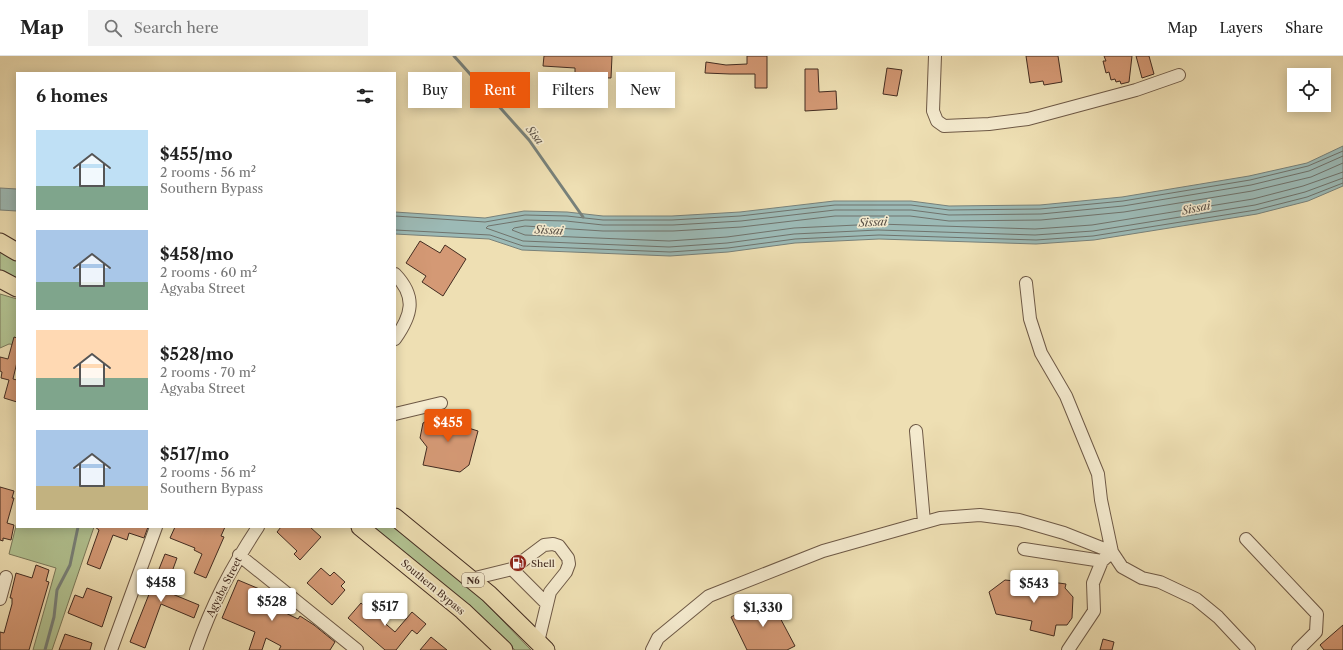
<!DOCTYPE html>
<html lang="en">
<head>
<meta charset="utf-8">
<style>
  :root { --surface:#fff; --page:#f2f2f2; --text:#222; --muted:#767676; --line:#e0e0e0; --accent:#ea580c }
  body { margin:0; font-family:"Libre Caslon Text",serif; background:var(--page); color:var(--text); height:100vh; display:flex; flex-direction:column; font-size:15px; white-space:nowrap }
  * { box-sizing:border-box; margin:0 }
  p { font-size:13px; color:var(--muted) }
  .icon { flex:none; width:22px; height:22px; fill:none; stroke:currentColor; stroke-width:2; stroke-linecap:round; stroke-linejoin:round }
  .map { position:relative; flex:1; overflow:hidden }
  .sheet { position:absolute; left:16px; top:16px; width:380px; height:456px; display:flex; flex-direction:column; background:var(--surface); border-radius:0px; box-shadow:0 2px 10px #0003 }
  .sheet>* { flex:none }
  .top-card { position:absolute; left:408px; top:16px; width:380px; height:36px; display:flex; gap:8px }
  .tools { position:absolute; left:1287px; top:12px; display:grid; gap:8px }
  .tools a { display:grid; place-items:center; width:44px; height:44px; border-radius:0px; background:var(--surface); box-shadow:0 2px 10px #0003; font-size:20px }
  .price { position:absolute; translate:-50% -34px; padding:0 9px; border-radius:4px; background:#fff; color:#222; font-size:13px; line-height:26px; filter:drop-shadow(0 1px 2px #0008) }
  .price::after { content:''; position:absolute; left:50%; top:24px; width:12px; height:9px; margin-left:-6px; background:inherit; clip-path:polygon(0 0,100% 0,50% 100%) }
  .price.current { background:var(--accent); color:#fff }
  ul { padding:0; list-style:none }
  li { display:flex; align-items:center; gap:12px; height:100px; padding:0 20px }
  li span { display:grid; place-items:center; flex:none; width:112px; height:80px; border-radius:0px; color:#555 }
  li>.icon { margin-inline-start:auto }
  span .icon { width:48px; height:48px; fill:#fffc; stroke-width:1 }
  li b { font-size:17px }
  h2 { display:flex; justify-content:space-between; align-items:center; height:48px; padding:0 20px; font-size:17px }
  .tag { padding:0 14px; border-radius:0px; background:var(--surface); box-shadow:0 2px 10px #0003; font-size:14px; line-height:36px }
  .tag.current { background:var(--accent); color:#fff }
  header { display:flex; align-items:center; gap:24px; box-sizing:border-box; height:56px; padding:0 20px; background:var(--surface); border-bottom:1px solid var(--line) }
  header strong { font-size:19px }
  nav { display:flex; gap:22px; margin-inline-start:auto; font-size:14px }
  .search { width:280px; height:36px; background:var(--page); display:flex; align-items:center; gap:10px; box-sizing:border-box; padding:0 14px; border-radius:0px; color:var(--muted); font-size:15px }
  .map>svg:first-child { display:block }
  .green { fill:#b2c392; stroke:#7a785a }
  .water { fill:#9cbab6; stroke:#78817a }
  .lines { fill:none; stroke-linecap:round; stroke-linejoin:round }
  .shore { stroke:#70736c; stroke-width:1 }
  .stream { stroke:#78817a; stroke-width:3 }
  .building { fill:#d49975; stroke:#432c21 }
  .minor-casing { stroke:#6e5946; stroke-width:14 }
  .highway-casing { stroke:#432c21; stroke-width:19 }
  .minor { stroke:#f4eace; stroke-width:12 }
  .highway { stroke:#eedfb3; stroke-width:17 }
  .labels { text-anchor:middle; dominant-baseline:central; stroke-width:3.5; stroke-linejoin:round; paint-order:stroke }
  .shield { fill:#f4eace; stroke:#786555; stroke-width:1 }
  .shield-label { font-size:9px; font-weight:bold; fill:#432c21 }
  .poi-label { font-size:10px; fill:#432c21; stroke:#f4eace; text-anchor:start }
  .street-label { font-size:10px; fill:#432c21; stroke:#f4eace }
  .water-label { font-size:11px; font-style:italic; fill:#595046; stroke:#f4eace }
</style>
</head>
<body>
<header>
<strong>Map</strong>
<div class="search"><svg class="icon" aria-label="search" viewBox="0 0 24 24"><circle cx="10" cy="10" r="6"/><path d="M15 15l6 6"/></svg>Search here</div>
<nav><a>Map</a><a>Layers</a><a>Share</a></nav>
</header>
<div class="map">
<svg width="1343" height="594" viewBox="0 0 1343 594">
  <rect width="100%" height="100%" fill="#eedfb3"/>
  <filter id="stains"><feTurbulence type="fractalNoise" baseFrequency=".005" numOctaves="4"/><feColorMatrix values="0 0 0 0 .2 0 0 0 0 .09 0 0 0 0 .02 0 0 0 .5 -.17"/></filter>
  <radialGradient id="worn" r=".72"><stop offset=".6" stop-color="#630" stop-opacity="0"/><stop offset="1" stop-color="#630" stop-opacity=".3"/></radialGradient>
  <!-- green -->
  <path class="green" d="M0,193L17,203V224L0,214Z
    M0,238L17,243V289L9,288L0,292Z
    M17,466V471H94L52,594H33L56,512L9,498Z
    M366,471H394L475,536L531,594H515Z"/>
  <!-- water -->
  <path class="water" d="M1343,90V130L1308,145L1257,158L1094,184L1036,188L879,183L795,187L728,196L670,200L522,194L489,183L395,178V156L485,162L524,155L567,156L603,160H672L740,156L834,145H911L949,150L1040,149L1122,141L1249,120L1307,107Z
    M0,132L17,133V155L0,154Z"/>
  <g class="lines">
    <!-- shore -->
    <path class="shore" d="M1343,100L1309,115L1251,129L1123,150L1041,158L949,159L911,154H835L741,165L673,169H603L566,165L525,164L488,170L486,172L523,185L669,191L727,187L794,178L878,174L1035,179L1093,175L1255,149L1305,136L1343,122
      M1343,107L1311,121L1252,135L1124,156L1041,164L949,165L910,160H835L741,171L673,175H603L525,170L514,172L512,174L525,179L669,185L727,181L794,172L878,168L1035,173L1092,169L1253,143L1303,130L1343,116
      M395,160L485,166L525,159L567,160L603,164H672L740,160L835,149H911L949,154L1040,153L1123,145L1250,124L1308,110L1343,95
      M395,174L490,179L523,190L670,196L728,192L795,183L879,179L1036,184L1093,180L1256,154L1307,141L1343,127"/>
    <!-- stream -->
    <path class="stream" d="M454,0L529,84L583,161
      M45,594L54,561L57,534L70,509L78,471"/>
  </g>
  <!-- building -->
  <path class="building" d="M544,0H612L611,22L575,21V12L543,10Z
    M747,0H767V32H755V18H730L705,17L706,6L726,9L747,8Z
    M1026,0H1058L1062,26L1044,29L1043,25L1030,27Z
    M1104,0H1132L1129,26L1121,28L1120,25L1116,26L1115,23L1111,24L1109,16L1106,17L1103,5H1106Z
    M1136,0H1149L1154,18L1142,22Z
    M887,12L902,14L897,40L883,38Z
    M805,13H818L819,36L836,35L837,53L805,55Z
    M420,185L440,197L445,189L466,203L443,240L422,226L426,220L406,207Z
    M14,281L17,282V306L13,323L17,324V346L4,342L9,324L1,322L2,316L0,315V301L8,303Z
    M442,356L457,361L462,370L478,375L469,409L460,416L423,409L427,391L420,382L423,367Z
    M0,431L14,435L12,442H14L7,467L14,469L11,484L3,482V485L0,484Z
    M95,471H148L144,482L129,477L127,484L113,479L100,513L87,508L99,474Z
    M175,471H225L221,480L224,481L206,522L194,517L202,498L194,494L195,492L170,482Z
    M281,471H310L321,481L300,504L294,498L297,495L277,476Z
    M165,498L177,502L165,535L199,549L194,562L161,548L145,592L130,586Z
    M36,509L49,514L46,525L49,526L29,594H0V576L4,577L12,548V542H10L16,517L32,522Z
    M321,512L330,520L334,516L345,526L341,530L345,534L332,549L307,527Z
    M238,524L269,537L265,547L298,563L300,560L314,569L335,586L330,594H279L281,590L266,582L262,594H249L255,576L222,562Z
    M1005,524L1044,528V525L1066,528L1065,532L1073,541L1072,562L1067,569H1056L1054,580L1030,574L1032,565L996,558L989,536Z
    M87,532L112,541L102,571L68,557L75,539L83,542Z
    M769,541L795,590L787,594H747L731,561Z
    M361,547L369,554L373,550L383,559L380,563L395,576L412,556L426,568L417,578L412,574L396,594H385L348,562Z
    M1343,569V594H1324L1320,589Z
    M65,578L92,587L90,594H59Z
    M431,581L447,594H420Z
    M1103,583L1114,586L1112,594H1100Z"/>
  <g class="lines">
    <defs>
      <path id="minor" d="M935,0L933,55L937,65L944,70L989,68L1028,63L1136,34L1179,19
        M395,218C417,241 412,259 395,283
        M1026,227L1030,263L1041,297L1066,340L1098,418L1101,444L1112,496L1122,511L1142,522L1160,526L1196,543L1218,561L1249,594
        M395,358L441,347
        M916,375L924,466
        M1246,483L1317,558L1316,576L1298,594
        M1024,493L1102,505
        M239,499L357,594
        M512,513L546,547
        M471,523L512,513L544,489L553,488L559,490L568,502L569,508L566,516L550,536L538,586
        M0,543L6,521
        M111,594L156,471
        M196,594C212,548 231,512 258,471
        M652,594L658,582L709,540L823,495L940,462L980,459L1019,464L1064,477L1112,496L1102,505L1093,527L1094,555L1068,594"/>
      <path id="highway" d="M0,186L17,196
        M0,223L17,232
        M395,461L489,538L546,594
        M360,471L463,555L504,594"/>
    </defs>
    <!-- minor casing -->
    <use href="#minor" class="minor-casing"/>
    <!-- highway casing -->
    <use href="#highway" class="highway-casing"/>
    <!-- minor -->
    <use href="#minor" class="minor"/>
    <!-- highway -->
    <use href="#highway" class="highway"/>
  </g>
  <!-- icons -->
  <defs>
    <symbol id="fuel-disc" viewBox="-11 -11 22 22"><circle r="9.5" fill="#8f2418" stroke="#f4eace"/><path d="M-5.5-6h7V0h2V4h1.3V-2.5L3-4.5l.8-.8L6-3V5H2.5V1h-1V6h-7ZM-4.2-4.7v3.2H.2V-4.7Z" fill="#fff"/></symbol>
  </defs>
  <g fill-rule="evenodd">
    <use href="#fuel-disc" x="508" y="497" width="20" height="20"/>
  </g>
  <g class="labels">
    <!-- shield labels -->
    <rect class="shield" x="462" y="517" width="22" height="14" rx="3"/>
    <g class="shield-label">
      <text x="473" y="524">N6</text>
    </g>
    <!-- poi labels -->
    <g class="poi-label">
      <text x="531" y="507">Shell</text>
    </g>
    <!-- street labels -->
    <g class="street-label">
      <text transform="translate(224 531) rotate(-63)">Agyaba Street</text>
      <text transform="translate(433 531) rotate(40)">Southern Bypass</text>
    </g>
    <!-- water labels -->
    <g class="water-label">
      <text transform="translate(535 79) rotate(52)">Sisa</text>
      <text transform="translate(1196 152) rotate(-11)">Sissai</text>
      <text transform="translate(873 166) rotate(-3)">Sissai</text>
      <text transform="translate(549 174) rotate(3)">Sissai</text>
    </g>
  </g>
  <rect width="100%" height="100%" filter="url(#stains)"/>
  <rect width="100%" height="100%" fill="url(#worn)"/>
</svg>
<div class="tools">
<a><svg class="icon" aria-label="locate" viewBox="0 0 24 24"><circle cx="12" cy="12" r="6"/><path d="M12 2v4M12 18v4M2 12h4M18 12h4"/></svg></a>
</div>
<b class="price current" style="left:448px;top:387px">$455</b>
<b class="price" style="left:161px;top:547px">$458</b>
<b class="price" style="left:1034px;top:548px">$543</b>
<b class="price" style="left:272px;top:566px">$528</b>
<b class="price" style="left:385px;top:571px">$517</b>
<b class="price" style="left:763px;top:572px">$1,330</b>
<div class="top-card">
<a class="tag">Buy</a>
<a class="tag current">Rent</a>
<a class="tag">Filters</a>
<a class="tag">New</a>
</div>
<section class="sheet">
<h2>6 homes<svg class="icon" aria-label="filters" viewBox="0 0 24 24"><path d="M4 7h16M4 17h16"/><circle cx="9" cy="7" r="2"/><circle cx="15" cy="17" r="2"/></svg></h2>
<ul>
<li><span style="background:linear-gradient(#bfe0f5 70%,#7fa58c 0)"><svg class="icon" aria-label="home" viewBox="0 0 24 24"><path d="M3 11l9-7 9 7M6 9v11h12V9"/></svg></span><div><b>$455/mo</b><p>2 rooms · 56 m²</p><p>Southern Bypass</p></div></li>
<li><span style="background:linear-gradient(#a9c7e8 65%,#7fa58c 0)"><svg class="icon" aria-label="home" viewBox="0 0 24 24"><path d="M3 11l9-7 9 7M6 9v11h12V9"/></svg></span><div><b>$458/mo</b><p>2 rooms · 60 m²</p><p>Agyaba Street</p></div></li>
<li><span style="background:linear-gradient(#ffd9b3 60%,#7fa58c 0)"><svg class="icon" aria-label="home" viewBox="0 0 24 24"><path d="M3 11l9-7 9 7M6 9v11h12V9"/></svg></span><div><b>$528/mo</b><p>2 rooms · 70 m²</p><p>Agyaba Street</p></div></li>
<li><span style="background:linear-gradient(#a9c7e8 70%,#c2b280 0)"><svg class="icon" aria-label="home" viewBox="0 0 24 24"><path d="M3 11l9-7 9 7M6 9v11h12V9"/></svg></span><div><b>$517/mo</b><p>2 rooms · 56 m²</p><p>Southern Bypass</p></div></li>
</ul>
</section>
</div>
</body>
</html>
